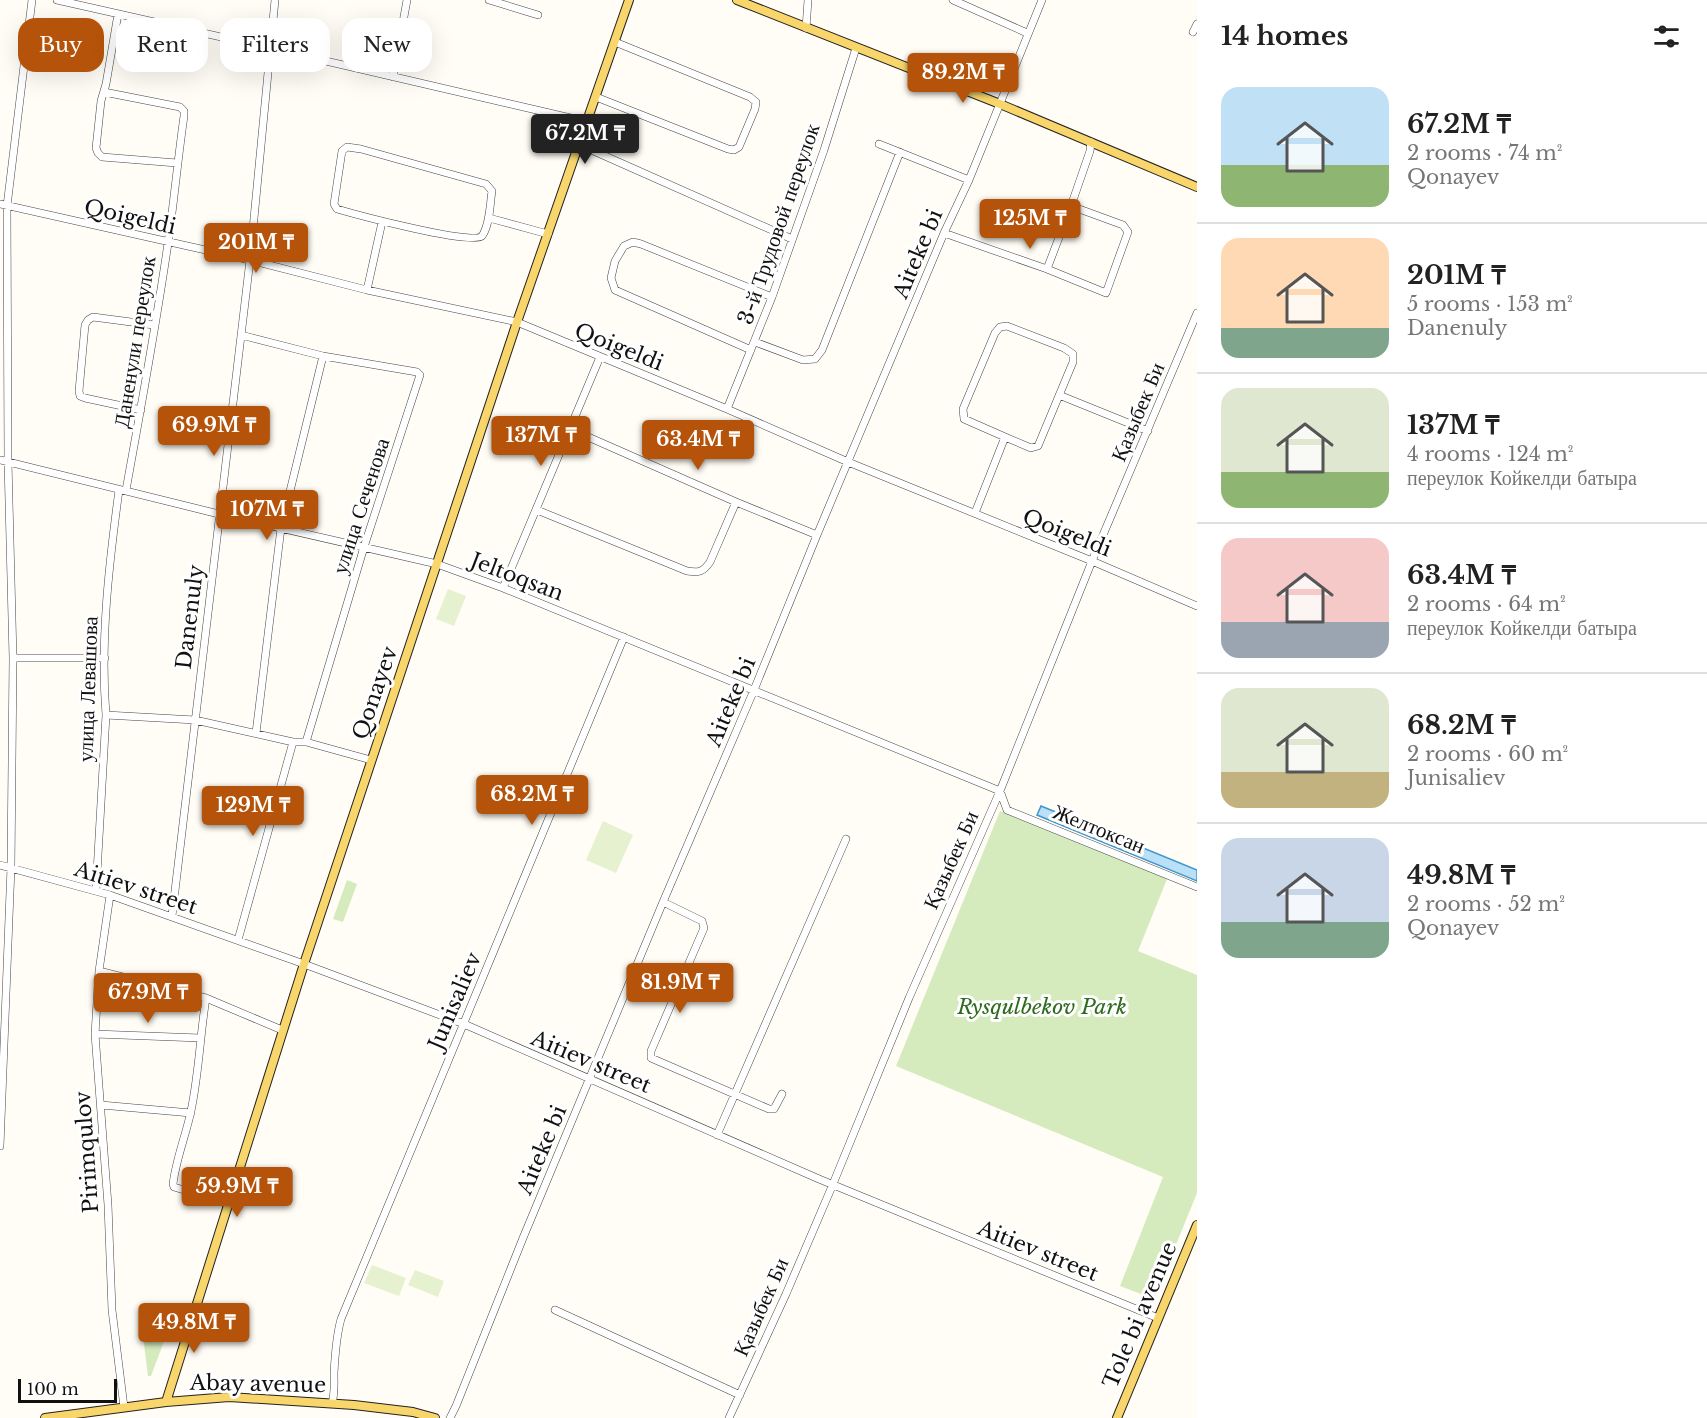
<!DOCTYPE html>
<html lang="en">
<head>
<meta charset="utf-8">
<style>
  :root { --surface:#fff; --page:#f2f2f2; --text:#222; --muted:#767676; --line:#e0e0e0; --accent:#b45309 }
  body { margin:0; font-family:"Libre Baskerville",serif; background:var(--page); color:var(--text); height:100vh; display:flex; flex-direction:column; font-size:22px; white-space:nowrap }
  * { box-sizing:border-box; margin:0 }
  p { font-size:20px; color:var(--muted) }
  .icon { flex:none; width:33px; height:33px; fill:none; stroke:currentColor; stroke-width:2; stroke-linecap:round; stroke-linejoin:round }
  .map { position:relative; flex:1; overflow:hidden }
  .side { display:flex; flex-direction:column; background:var(--surface); width:510px }
  .side>* { flex:none }
  .guide { position:absolute; left:18px; top:18px; width:570px; height:54px; display:flex; gap:12px }
  .scale { position:absolute; left:18px; bottom:15px; width:99px; box-sizing:border-box; padding-left:6px; border:3px solid #111; border-top:0; font-size:16px; line-height:21px; white-space:nowrap; color:#111; -webkit-text-stroke:4px #fff; paint-order:stroke }
  .price { position:absolute; translate:-50% -51px; padding:0 14px; border-radius:6px; background:var(--accent); color:#fff; font-size:20px; line-height:39px; filter:drop-shadow(0 2px 3px #0008) }
  .price::after { content:''; position:absolute; left:50%; top:36px; width:18px; height:14px; margin-left:-9px; background:inherit; clip-path:polygon(0 0,100% 0,50% 100%) }
  .price.selected { background:#222; color:#fff }
  ul { padding:0; list-style:none }
  li { display:flex; align-items:center; gap:18px; height:150px; padding:0 24px }
  li+li { border-top:2px solid var(--line) }
  li span { display:grid; place-items:center; flex:none; width:168px; height:120px; border-radius:18px; color:#555 }
  li>.icon { margin-inline-start:auto }
  span .icon { width:72px; height:72px; fill:#fffc; stroke-width:1 }
  li b { font-size:26px }
  h2 { display:flex; justify-content:space-between; align-items:center; height:72px; padding:0 24px; font-size:26px }
  .chip { padding:0 21px; border-radius:18px; background:var(--surface); box-shadow:0 6px 24px #0002; font-size:21px; line-height:54px }
  .chip.selected { background:var(--accent); color:#fff }
  main { display:flex; flex:1; min-height:0 }
  .map>svg:first-child { display:block }
  .green { fill:#d5ebbd }
  .pitch { fill:#e6f2cf }
  .water { fill:#b9e0f7; stroke:#3f96cf; stroke-width:1.5 }
  .lines { fill:none; stroke-linecap:round; stroke-linejoin:round }
  .minor-casing { stroke:#444; stroke-width:8 }
  .major-casing { stroke:#222; stroke-width:10 }
  .minor { stroke:#fff; stroke-width:7 }
  .major { stroke:#f9d66b; stroke-width:8 }
  .labels { text-anchor:middle; dominant-baseline:central; stroke-width:6; stroke-linejoin:round; paint-order:stroke }
  .street-label { font-size:21px; fill:#111; stroke:#fff }
  .park-label { font-size:21px; font-style:italic; fill:#2f6b1f; stroke:#fff }
</style>
</head>
<body>
<main>
<div class="map">
<svg width="1197" height="1418" viewBox="0 0 1197 1418">
  <rect width="100%" height="100%" fill="#fffdf5"/>
  <!-- green -->
  <path class="green" d="M1000,811L1167,879L1138,951L1197,975V1193L1154,1299L1120,1286L1163,1177L896,1066Z
    M347,880L357,884L343,922L333,919Z
    M143,1336H166L151,1376H148Z"/>
  <!-- pitch -->
  <path class="pitch" d="M448,589L466,596L454,626L436,619Z
    M603,821L633,835L616,873L586,860Z
    M372,1265L406,1278L399,1296L364,1283Z
    M415,1270L444,1281L438,1297L408,1285Z"/>
  <!-- water -->
  <path class="water" d="M1041,806L1197,870V881L1037,815Z"/>
  <g class="lines">
    <defs>
      <path id="minor" d="M57,0L270,48L588,122
        M489,0L538,15
        M953,0L1027,33
        M118,14L106,84L101,101L96,148L98,153L102,157L177,163
        M806,28L808,0
        M1193,32L1197,24
        M393,77L407,0
        M104,92L180,107L184,111V116C178,158 174,201 168,243C156,326 141,408 126,490
        M596,97L728,149L734,150L739,147L755,109L756,102L750,97L615,42
        M578,144L792,239
        M879,144L969,180
        M347,147L361,149L486,184L492,191C490,203 490,225 482,236C473,246 354,214 337,209L334,204L342,151Z
        M0,204L250,260L367,290L517,322L727,409L848,462L1092,561L1197,606
        M489,218L548,234
        M944,233L1047,269L1106,293L1128,232L1123,225L1071,206
        M1047,269L1071,206L1090,151L1091,142
        M367,290L382,222
        M241,335L323,356L417,372L420,375L364,547L306,742
        M755,342L803,360L815,359L822,350L900,152
        M751,350L615,290L611,278L615,261L624,246L633,242L641,244L772,297
        M1059,395L1148,431
        M727,409L772,297L824,150L856,48
        M141,410L85,398L80,396L79,391L85,325L88,320L93,317L154,325
        M570,429L736,502L817,535
        M0,460L219,514L437,564L503,588L1000,791L1007,810L1197,887
        M537,510L687,571C699,573 703,572 710,562L736,502
        M975,513L1005,437L1031,448L1038,446L1073,362V354L1064,348L1007,326L1000,327L995,333L963,409L964,419L1005,437
        M503,588L600,357
        M13,658H105
        M106,715L195,720L293,742H306L371,760
        M256,733L281,528L323,356
        M0,865L110,895L304,964L464,1024L819,1179L1158,1318
        M96,890L106,715C100,641 109,564 119,490
        M110,895L99,971L95,1034L108,1205L112,1310L124,1407
        M663,902L702,921L704,928L651,1051V1058L769,1109H774L782,1094
        M172,916L250,260L275,0
        M238,940L293,742
        M99,971L206,998L282,1030
        M206,998C200,1036 199,1073 191,1111C186,1135 176,1159 173,1184L174,1187L227,1203
        M95,1034L200,1038
        M101,1105L191,1113
        M717,1135L846,839
        M0,1146L11,867L13,658L8,462L7,206L32,0
        M555,1310L740,1395
        M332,1403C335,1393 334,1384 334,1373C335,1355 336,1337 341,1319L624,637
        M450,1418L456,1406L523,1238L663,902L754,690L817,535L944,233L969,180L1042,0
        M729,1418L786,1294L833,1184L909,998L1000,791L1092,561L1197,313"/>
      <path id="major" d="M737,0L1000,104L1197,187
        M166,1402L304,964L517,322L629,0
        M45,1418L166,1402L229,1397L354,1405L413,1412L435,1418
        M1117,1418L1197,1225"/>
    </defs>
    <!-- minor casing -->
    <use href="#minor" class="minor-casing"/>
    <!-- major casing -->
    <use href="#major" class="major-casing"/>
    <!-- minor -->
    <use href="#minor" class="minor"/>
    <!-- major -->
    <use href="#major" class="major"/>
  </g>
  <g class="labels">
    <!-- street labels -->
    <g class="street-label">
      <text transform="translate(130 217) rotate(13)">Qoigeldi</text>
      <text transform="translate(779 224) rotate(-71)">3-й Трудовой переулок</text>
      <text transform="translate(918 254) rotate(-67)">Aiteke bi</text>
      <text transform="translate(135 342) rotate(-81)">Даненули переулок</text>
      <text transform="translate(619 347) rotate(22)">Qoigeldi</text>
      <text transform="translate(1138 412) rotate(-67)">Қазыбек Би</text>
      <text transform="translate(361 506) rotate(-72)">улица Сеченова</text>
      <text transform="translate(1067 533) rotate(22)">Qoigeldi</text>
      <text transform="translate(517 577) rotate(21)">Jeltoqsan</text>
      <text transform="translate(190 617) rotate(-83)">Danenuly</text>
      <text transform="translate(88 689) rotate(-88)">улица Левашова</text>
      <text transform="translate(375 693) rotate(-71)">Qonayev</text>
      <text transform="translate(731 702) rotate(-67)">Aiteke bi</text>
      <text transform="translate(1099 829) rotate(22)">Желтоксан</text>
      <text transform="translate(951 860) rotate(-66)">Қазыбек Би</text>
      <text transform="translate(136 888) rotate(18)">Aitiev street</text>
      <text transform="translate(455 1001) rotate(-67)">Junisaliev</text>
      <text transform="translate(591 1062) rotate(23)">Aitiev street</text>
      <text transform="translate(542 1150) rotate(-67)">Aiteke bi</text>
      <text transform="translate(87 1152) rotate(-94)">Pirimqulov</text>
      <text transform="translate(1038 1251) rotate(22)">Aitiev street</text>
      <text transform="translate(761 1307) rotate(-66)">Қазыбек Би</text>
      <text transform="translate(1140 1315) rotate(-67)">Tole bi avenue</text>
      <text transform="translate(258 1384) rotate(1)">Abay avenue</text>
    </g>
    <!-- park labels -->
    <g class="park-label">
      <text x="1042" y="1007">Rysqulbekov Park</text>
    </g>
  </g>
</svg>
<div class="scale">100 m</div>
<b class="price" style="left:963px;top:104px">89.2M ₸</b>
<b class="price selected" style="left:585px;top:165px">67.2M ₸</b>
<b class="price" style="left:1030px;top:250px">125M ₸</b>
<b class="price" style="left:256px;top:274px">201M ₸</b>
<b class="price" style="left:214px;top:457px">69.9M ₸</b>
<b class="price" style="left:541px;top:467px">137M ₸</b>
<b class="price" style="left:698px;top:471px">63.4M ₸</b>
<b class="price" style="left:267px;top:541px">107M ₸</b>
<b class="price" style="left:532px;top:826px">68.2M ₸</b>
<b class="price" style="left:253px;top:837px">129M ₸</b>
<b class="price" style="left:680px;top:1014px">81.9M ₸</b>
<b class="price" style="left:148px;top:1024px">67.9M ₸</b>
<b class="price" style="left:237px;top:1218px">59.9M ₸</b>
<b class="price" style="left:194px;top:1354px">49.8M ₸</b>
<div class="guide">
<a class="chip selected">Buy</a>
<a class="chip">Rent</a>
<a class="chip">Filters</a>
<a class="chip">New</a>
</div>
</div>
<section class="side">
<h2>14 homes<svg class="icon" aria-label="filters" viewBox="0 0 24 24"><path d="M4 7h16M4 17h16"/><circle cx="9" cy="7" r="2"/><circle cx="15" cy="17" r="2"/></svg></h2>
<ul>
<li><span style="background:linear-gradient(#bfe0f5 65%,#8fb573 0)"><svg class="icon" aria-label="home" viewBox="0 0 24 24"><path d="M3 11l9-7 9 7M6 9v11h12V9"/></svg></span><div><b>67.2M ₸</b><p>2 rooms · 74 m²</p><p>Qonayev</p></div></li>
<li><span style="background:linear-gradient(#ffd9b3 75%,#7fa58c 0)"><svg class="icon" aria-label="home" viewBox="0 0 24 24"><path d="M3 11l9-7 9 7M6 9v11h12V9"/></svg></span><div><b>201M ₸</b><p>5 rooms · 153 m²</p><p>Danenuly</p></div></li>
<li><span style="background:linear-gradient(#dfe7d0 70%,#8fb573 0)"><svg class="icon" aria-label="home" viewBox="0 0 24 24"><path d="M3 11l9-7 9 7M6 9v11h12V9"/></svg></span><div><b>137M ₸</b><p>4 rooms · 124 m²</p><p>переулок Койкелди батыра</p></div></li>
<li><span style="background:linear-gradient(#f6c9c9 70%,#9aa5b1 0)"><svg class="icon" aria-label="home" viewBox="0 0 24 24"><path d="M3 11l9-7 9 7M6 9v11h12V9"/></svg></span><div><b>63.4M ₸</b><p>2 rooms · 64 m²</p><p>переулок Койкелди батыра</p></div></li>
<li><span style="background:linear-gradient(#dfe7d0 70%,#c2b280 0)"><svg class="icon" aria-label="home" viewBox="0 0 24 24"><path d="M3 11l9-7 9 7M6 9v11h12V9"/></svg></span><div><b>68.2M ₸</b><p>2 rooms · 60 m²</p><p>Junisaliev</p></div></li>
<li><span style="background:linear-gradient(#c9d6e8 70%,#7fa58c 0)"><svg class="icon" aria-label="home" viewBox="0 0 24 24"><path d="M3 11l9-7 9 7M6 9v11h12V9"/></svg></span><div><b>49.8M ₸</b><p>2 rooms · 52 m²</p><p>Qonayev</p></div></li>
</ul>
</section>
</main>
</body>
</html>
